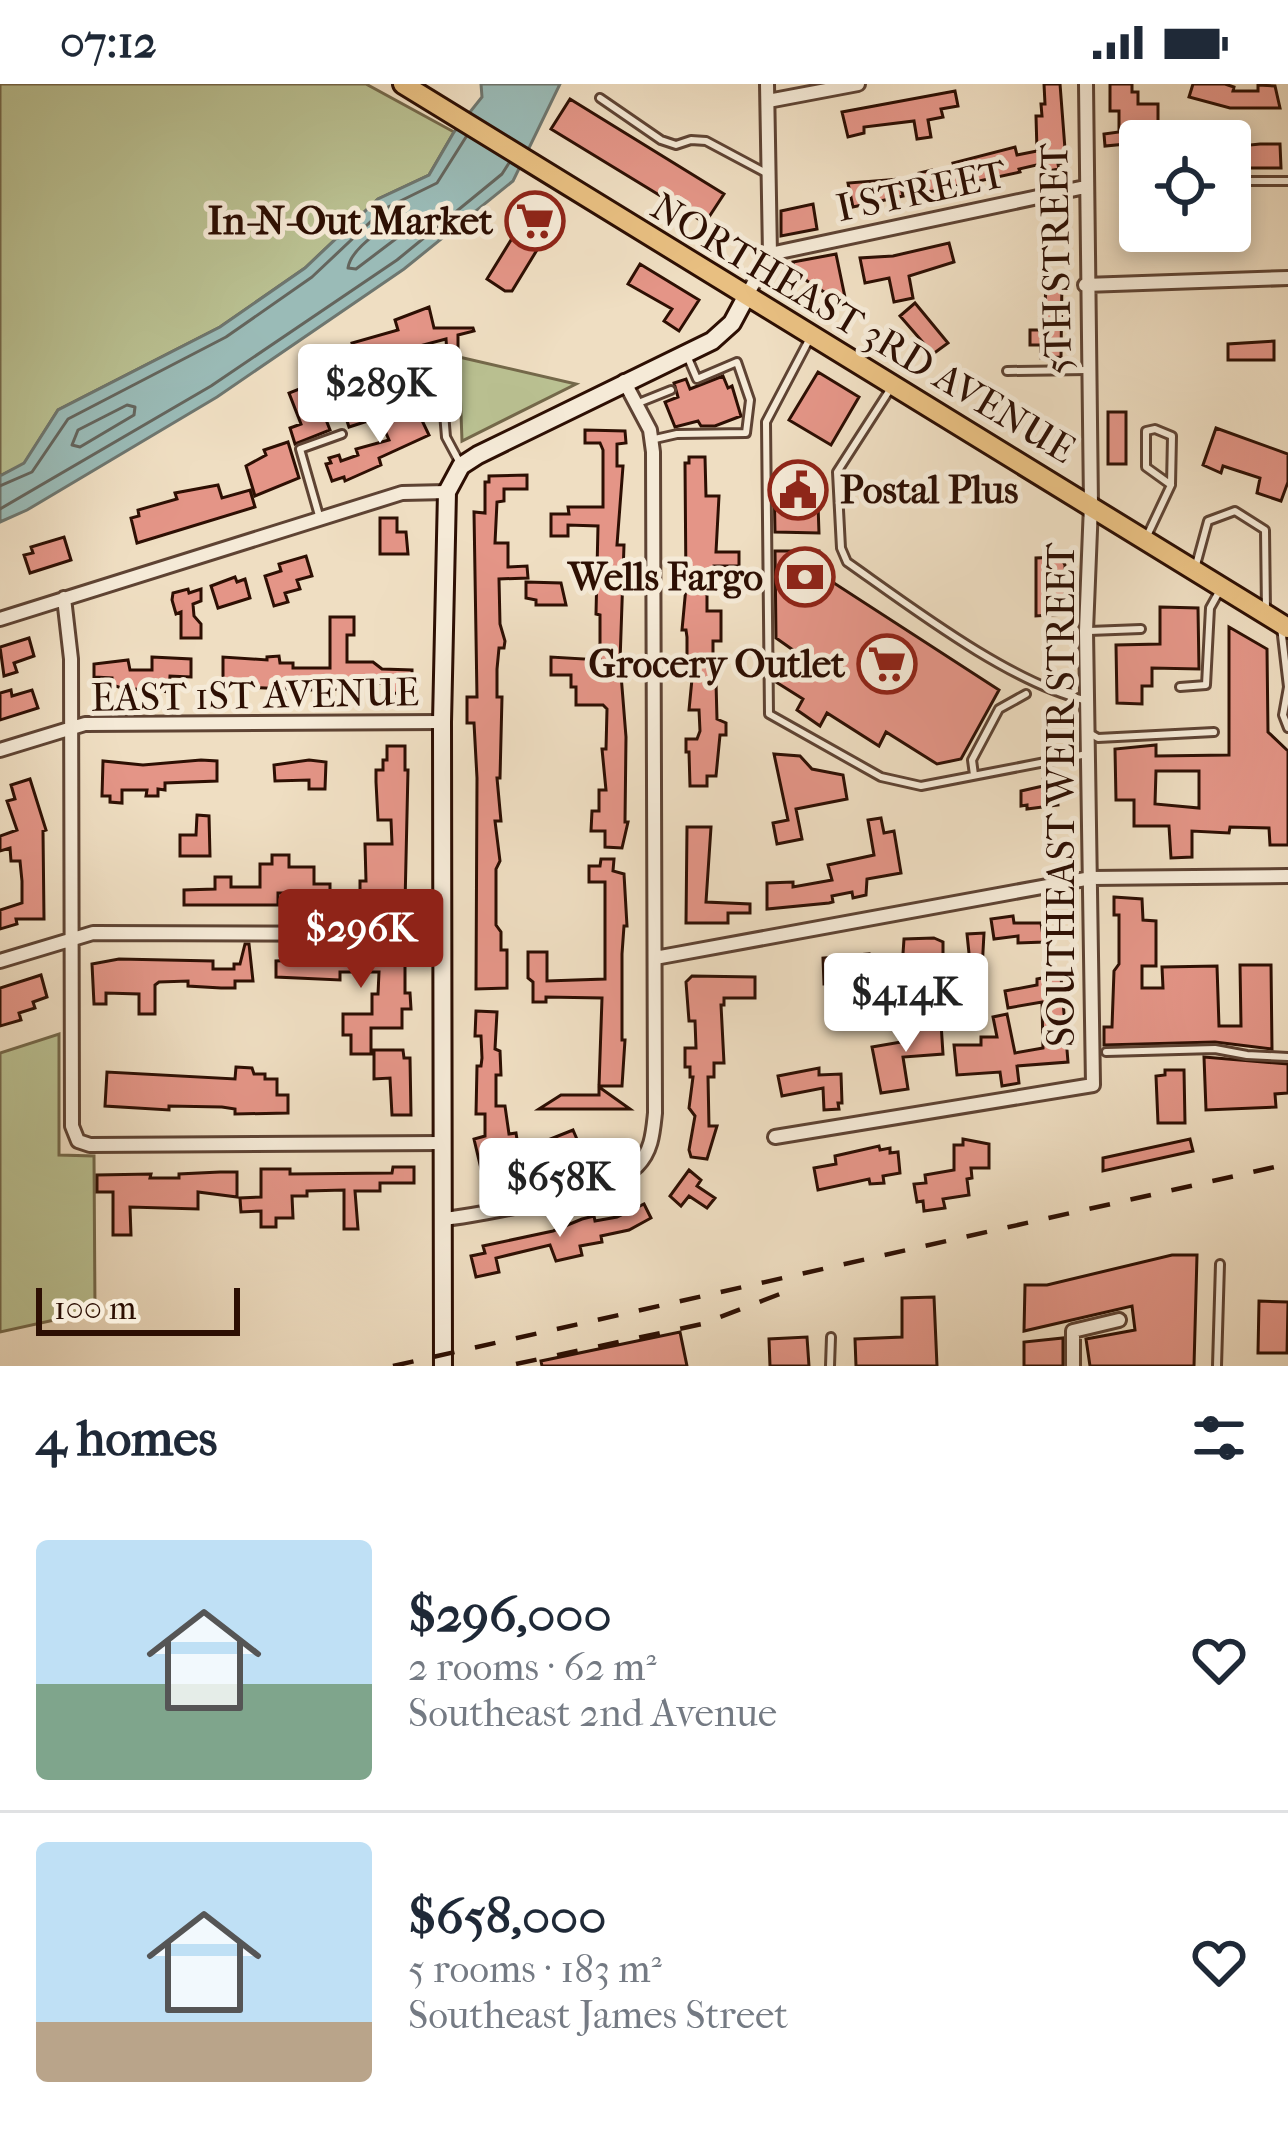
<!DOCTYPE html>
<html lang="en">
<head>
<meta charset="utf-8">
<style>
  :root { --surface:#fff; --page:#f6f6f7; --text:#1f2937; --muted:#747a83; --line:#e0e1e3; --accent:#8f2418 }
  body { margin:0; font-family:"IM FELL French Canon",serif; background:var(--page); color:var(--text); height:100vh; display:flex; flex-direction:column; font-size:45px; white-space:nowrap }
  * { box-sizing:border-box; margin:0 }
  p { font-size:39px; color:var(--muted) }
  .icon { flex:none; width:66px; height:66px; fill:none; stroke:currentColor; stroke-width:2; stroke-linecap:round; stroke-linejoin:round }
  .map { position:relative; height:1282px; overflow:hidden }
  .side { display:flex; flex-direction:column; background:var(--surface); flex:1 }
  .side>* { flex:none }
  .tools { position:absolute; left:1119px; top:36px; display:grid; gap:24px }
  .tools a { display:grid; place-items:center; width:132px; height:132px; border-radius:12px; background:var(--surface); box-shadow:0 6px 18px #0003; font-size:60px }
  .scale { position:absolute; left:36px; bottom:30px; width:204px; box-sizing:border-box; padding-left:12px; border:6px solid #2d0f03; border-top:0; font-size:33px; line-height:42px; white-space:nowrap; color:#2d0f03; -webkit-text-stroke:9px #f5ead7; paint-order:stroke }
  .price { position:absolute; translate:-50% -102px; padding:0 27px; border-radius:12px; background:#fff; color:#222; font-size:39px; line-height:78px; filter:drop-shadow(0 3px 6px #0008) }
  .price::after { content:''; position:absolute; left:50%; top:72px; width:36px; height:27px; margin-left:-18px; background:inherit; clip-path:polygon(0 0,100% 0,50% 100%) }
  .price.on { background:var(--accent); color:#fff }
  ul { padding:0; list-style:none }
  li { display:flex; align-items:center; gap:36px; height:300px; padding:0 36px }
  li+li { border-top:3px solid var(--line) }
  li span { display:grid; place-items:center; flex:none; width:336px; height:240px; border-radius:12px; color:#555 }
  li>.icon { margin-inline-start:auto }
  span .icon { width:144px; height:144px; fill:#fffc; stroke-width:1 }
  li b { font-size:51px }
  h2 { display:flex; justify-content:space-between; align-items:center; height:144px; padding:0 36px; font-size:51px }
  .status { display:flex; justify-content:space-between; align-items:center; height:84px; padding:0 60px; background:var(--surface); direction:ltr }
  .status svg { height:33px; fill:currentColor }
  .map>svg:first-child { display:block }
  .green { fill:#bac192; stroke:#74684a; stroke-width:3 }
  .water { fill:#9abbb7; stroke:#6e766f; stroke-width:3 }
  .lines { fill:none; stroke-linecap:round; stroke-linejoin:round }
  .shore { stroke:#64655d; stroke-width:3 }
  .building { fill:#e49587; stroke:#2d0f03; stroke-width:3; fill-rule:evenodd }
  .lane-casing { stroke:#5e4333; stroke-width:12 }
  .street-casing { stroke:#5e4333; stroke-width:18 }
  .secondary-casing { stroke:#2d0f03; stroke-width:22 }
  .primary-casing { stroke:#2d0f03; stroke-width:24 }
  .lane { stroke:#f5ead7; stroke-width:6 }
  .street { stroke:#f5ead7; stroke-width:12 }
  .secondary { stroke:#f5ead7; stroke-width:16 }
  .primary { stroke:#e8bf81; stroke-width:18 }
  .rail { stroke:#2d0f03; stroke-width:4.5; stroke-dasharray:21 21; stroke-linecap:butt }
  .labels { text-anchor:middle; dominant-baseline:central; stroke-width:10; stroke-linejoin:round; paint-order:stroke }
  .street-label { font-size:39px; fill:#2d0f03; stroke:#f5ead7 }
  .poi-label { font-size:39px; font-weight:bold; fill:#2d0f03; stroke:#f5ead7; text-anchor:end }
</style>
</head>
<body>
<div class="status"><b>07:12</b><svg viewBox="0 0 49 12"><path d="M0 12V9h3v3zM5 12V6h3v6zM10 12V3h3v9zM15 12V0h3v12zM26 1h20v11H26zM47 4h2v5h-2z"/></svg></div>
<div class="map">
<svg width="1288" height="1282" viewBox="0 0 1288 1282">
  <rect width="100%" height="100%" fill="#efdec2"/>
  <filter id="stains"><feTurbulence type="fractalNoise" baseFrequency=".00167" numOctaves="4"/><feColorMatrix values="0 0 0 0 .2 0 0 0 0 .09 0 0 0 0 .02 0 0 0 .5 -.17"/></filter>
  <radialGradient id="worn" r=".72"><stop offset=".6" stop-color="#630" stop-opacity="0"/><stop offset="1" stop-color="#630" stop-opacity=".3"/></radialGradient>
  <!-- green -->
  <path class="green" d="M0,0H366L454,48L429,91L378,115L305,184L220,243L58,326L24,380L0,392Z
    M459,273L576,300L462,357Z
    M59,950V1071L94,1072L95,1227L0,1248V969Z"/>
  <!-- water -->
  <path class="water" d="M481,0H560L513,97L404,185L217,313L27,426L0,438V392L24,379L58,326L220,243L305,184L378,115L429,91L454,48L482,13Z"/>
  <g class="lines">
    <!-- shore -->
    <path class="shore" d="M413,128L420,131L418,138L356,185L348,184C351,162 393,137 413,128Z
      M127,321L135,323L134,331L80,363L72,361L78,346Z
      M0,402L32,388L68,335L226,253L312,193L384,125L437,99L466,53
      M0,425L211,302L397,176L502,90L509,79"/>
  </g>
  <!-- building -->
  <path class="building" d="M1044,0H1060L1066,78L1058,80L1059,85L1048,87L1045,79L1019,85L1020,88L924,109L919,89L932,86L934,91L955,85L953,79L1015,63L1017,71L1037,67L1036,32H1042L1041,20H1045Z
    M1110,0H1132V8H1138V20H1158V57L1105,62L1104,50L1119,48V27H1110Z
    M1193,0H1225L1234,3L1233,7H1258V1L1275,2L1280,24H1230L1189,13Z
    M955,7L958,22L941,25L943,33L928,36L931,53L917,55L914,37L864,43V49L848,53L842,28Z
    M570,15L724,110L705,139L551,45Z
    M1260,60H1280L1281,84H1231L1230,63Z
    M899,95L903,112L853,123L848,99Z
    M813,120L817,145L781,152V127Z
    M532,122L554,138L512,207H505L487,195Z
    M949,159L954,178L909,192L913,214L894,218L889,194L865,199L860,174L893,172Z
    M836,170L847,223L795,189L793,178Z
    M640,180L699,216L679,247L664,237L672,225L628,200Z
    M1046,191H1062L1061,273L1041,274V261H1030V246H1041V228H1045Z
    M915,219L948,259L933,270L900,232Z
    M429,223L434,244H473L474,247L458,251V270H447L446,255L423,261L429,291L411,295L406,277L378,285L383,304L368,308L380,333L349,343L335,300L361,292L352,259L398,246L395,236Z
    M1274,257V276H1228V260Z
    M818,288L859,313L831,361L789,336Z
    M723,292L728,304L732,302L741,332L715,342H701L698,337L675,343L665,318L678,313L674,299L686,295L690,305Z
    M312,300L330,346L295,360L290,344L301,340L289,309Z
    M405,326L408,332L418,328L429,351L379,374L381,381L345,397L344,393L332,397L326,380L331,379L329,374L339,371L341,377L358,371L356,365L389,356L380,335Z
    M1108,328H1126V380H1108Z
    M1216,344L1288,370V398L1281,417L1257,409L1260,394L1223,382L1221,389L1203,381Z
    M585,346L625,347L626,359L617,360V382H623L617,461H624L620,578L626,653L625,738H628L622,764L605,763V747H591L592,727H599V706H606L602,665H606L607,625L603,621H576V603H571V591H551V573L600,576V531L596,530L598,442L568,441V452H551V430H569L568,423H603V366L600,359H585Z
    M288,358L299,394L255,412L246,382L266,371L264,366Z
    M689,373H705L706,412H719L716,468H739V482H714V503H707V527H721V557H713V598H716L717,635L726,639V651H720L716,692H707V702H690L689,668H686V655H697L700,647L699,626H689L694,574H687V553L686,546H682L686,503L685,379H689Z
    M527,391V405H504V417L497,418L495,459H508V483L527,482L528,494L499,495L500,540L505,557L504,564H499L497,585V613H502L500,694H497L501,737H495L500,777L496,785V841L501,848V866H507V904L476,905L477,694L474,639H467V613H477L474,428L485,429V398H489V392Z
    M774,392H817L819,449L775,448Z
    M218,401L222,414L250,406L255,423L137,459L131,434L139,432L138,426L177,415L175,409Z
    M380,434H397V448H406L408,470H380Z
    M64,453L71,476L30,489L24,471L33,469L31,463Z
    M775,467H819L820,490L999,606L961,675L937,680L886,648L879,662L827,629L820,642L797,626L803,615L776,598L793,566L776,554Z
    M306,472L312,492L297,496L300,505L285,509L288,518L274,522L265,492L281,487L279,480Z
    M1061,473L1065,481V530L1036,532V474Z
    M235,493L237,498L245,495L250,514L218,524L211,502Z
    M526,498L561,499L566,521H536V516L526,514Z
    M188,505L189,509L201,505V517L193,520L194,532L201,540V554H181V528L176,530L172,516L173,509Z
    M1160,523L1198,524L1199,585L1152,584V602H1142V620L1117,619L1116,561L1160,560Z
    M330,533H354V551H347V578H373L382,585L412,586V608L385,610V599H344V605L311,606L223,602V573L267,576V573L279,572L280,579H293V584H330Z
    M1229,543L1267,565L1268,648L1288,667V761H1270L1269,744L1230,743L1229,749L1192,747V773L1171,774L1169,742H1134V716H1116L1115,665L1156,661V672L1229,671ZM1156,687H1199V724L1155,720Z
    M29,554L34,572L14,579L17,588L4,592L0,563Z
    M152,573L191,575V593L170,592L169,608L122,604L112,601V594L94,593V580L128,576L130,586H152Z
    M11,606L12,612L32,606L38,624L0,636V609Z
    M387,662H405V686H408L405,820L382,819V815H367V810H360V797H366L365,760H392L391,736H378L376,698V686H383V676H387Z
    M774,670L800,672L812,685L843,691L847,715L796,725L802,755L777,760L773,739L788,736Z
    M201,676L217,677V697L165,699V706L158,705V712H146L147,706H122V719L110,718V712H102L103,677L143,681Z
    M309,676L326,678L325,705H309V696L275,697L274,681Z
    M1057,694L1058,721L1027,725V721L1021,722V707L1043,702V695Z
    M30,695L46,746L43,747L44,835H16L17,840L0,845V826L22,819V797L20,777H11L10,764L0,767V752L17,746L7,717L15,715L11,701Z
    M197,731L209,732L210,772H180V751H196Z
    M881,734L884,749L894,747L901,789L867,795L866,811L853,814L852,808L832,812L833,818L829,819L767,825V799L793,798V803L832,796L828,781L874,771L868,736Z
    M687,743H711L706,818L750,820V829H728V839H686Z
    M272,771H289V783H314V800H330V817L301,820V809H278V821H184V806L215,805V793H231V803H260V780H272Z
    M601,775H614L613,787L624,790L627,842H624L622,870V956H625L622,1002H599L602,914L546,913V918H533V898L528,894V868H547V897L605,895V798H589V782H600Z
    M1114,813L1142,815L1143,836L1156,837V882H1142V904H1163L1162,883L1217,882L1219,942H1241L1240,881H1271L1272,965L1215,958L1104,961V943H1112L1114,887L1119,880V831H1114Z
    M1013,832L1014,839H1041L1044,858L1018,859V852L994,855L991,835Z
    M984,849L981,904H953L952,879H970L967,850Z
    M934,854L943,858V872L916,873L917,898L901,899L904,855Z
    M245,860H249L253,897H235V904H221L188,902V897L159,898L155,901V930H139V910L106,909V920H94L92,880L119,875L213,877V885H234V880H240Z
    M358,870L405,872V909H410L411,925H402V944H371V970H351V951H343V930H372V910H378L379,888H340V896L276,893V877L350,874Z
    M869,870V878H874L875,893H890V909L877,910V905L858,906V901L850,899L824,900L823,874Z
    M41,891L47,913L33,918L35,924L19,929L21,936L0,942V904Z
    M692,892L755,893V914H724V921H721L724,979H714V993H708L709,1042H717L707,1075L691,1073L689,1066L695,1032L689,1024L693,993H690V983H685V964H696L695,937H689L686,898Z
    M1061,893L1068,978L1017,982L1019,999L1002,1002L1000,988L957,991L954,961H981V953H997L993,933L1007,930L1015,969L1043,964L1042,918L1008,924L1005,907L1037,901V895L1042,894Z
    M476,927L497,928L495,965L500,967L501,991H496V1022H505L509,1050L516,1049L519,1068L504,1071L508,1088L488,1093L487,1088L482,1089L474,1055L485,1052V1030H476L477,982H481L482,974L481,952H475Z
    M941,939L943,970L903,973L908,1005L881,1009L872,963L907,957L908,942Z
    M374,966H403L404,974H410L411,1031H392L390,994L374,995Z
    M1204,973L1288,980V1009L1275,1010L1276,1023L1206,1026Z
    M236,983L252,984L254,990H265V995H277V1011H288V1029L235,1030V1025L222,1023L169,1022V1026L105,1022L107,988L235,995Z
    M819,984V991L841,990L842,1019H838L839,1025L824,1026L823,1004L782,1012L778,992Z
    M1165,986H1184L1185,1039H1158L1156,992L1165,991Z
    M599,1003L630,1025H539L561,1011H599Z
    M573,1046L582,1067L536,1085L532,1069L545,1066L543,1058Z
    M963,1055L989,1060V1084H971L972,1094L967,1095L969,1111L943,1115L945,1124L924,1127L923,1117L917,1118L914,1100L926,1099L925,1091L954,1086V1061H963Z
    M1190,1055L1193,1067L1103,1087V1074Z
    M879,1062L880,1066L890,1064V1069L898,1068L900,1089L883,1092L884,1099L870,1100L869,1095L818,1106L814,1084L836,1080L835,1072Z
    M393,1083H414V1099H380V1107H355L358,1145H344V1106L307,1107V1112H292L293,1134H276V1143H261V1127L241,1128L240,1114L261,1113V1085H290V1090L392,1089Z
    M689,1086L701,1096L697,1102L715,1114L707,1124L689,1112L681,1122L670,1112Z
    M220,1088H237V1113L198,1108V1125L130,1123L131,1151H113V1108H97V1091L151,1090L150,1094H179V1090Z
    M644,1120L651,1134L629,1146L601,1152L602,1158L580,1162L582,1171L556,1177L550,1161L496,1174L499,1188L476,1193L471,1172L485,1169L483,1162L553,1147L582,1135L594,1132L595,1137L617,1133Z
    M1172,1171H1197L1194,1282H1090L1086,1255L1135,1246L1132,1222L1024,1247L1025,1201H1047Z
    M934,1213L937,1282H856L855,1255L902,1253V1214Z
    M1259,1217L1288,1218L1287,1269H1258Z
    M680,1248L687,1282H542L541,1277Z
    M807,1253L809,1282H770L769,1255Z
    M1063,1254V1282H1024V1258Z"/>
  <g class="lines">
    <defs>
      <path id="lane" d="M600,14L661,56L676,61L691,56L706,57L766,89
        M1248,97H1288
        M810,254L766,338L769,630L881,693L921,702L1087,670
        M439,269L446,353L461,381
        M1007,287L1087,286
        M891,304L837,388L841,464L847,478C911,523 1009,598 1084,616
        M636,320L671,306
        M655,355L677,350L746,349L750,316L737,278L697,295L688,274
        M320,435L300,365L342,350
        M1147,452L1171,401L1172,352L1155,345L1146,347V383L1171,401
        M1196,481L1208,437L1235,427L1265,446L1266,527
        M1281,543L1288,603
        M1089,547L1141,545
        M1180,603L1206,601L1210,524L1220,506
        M1288,603L1283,631L1288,644
        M1091,650L1098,654L1214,648
        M974,691L972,676L999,625L1026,610
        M1106,968L1215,965L1247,971L1288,973
        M830,1282L831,1253
        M1217,1282L1220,1180"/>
      <path id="street" d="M768,17L858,0
        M770,170L1085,103
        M1085,201L1288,194
        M747,211L770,170L767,0
        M64,514L71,575L72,1042L78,1057L90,1061L443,1059
        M0,535L402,409L447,408
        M0,666L85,640L442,638
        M655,874L1091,794L1288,792
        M0,877L93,849L444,850
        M775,1053L1093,1001L1086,547L1091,421L1086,0
        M444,1135C481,1131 614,1106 637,1082C652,1067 653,1048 655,1029L653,368L650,346L624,297
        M1073,1282V1247L1119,1236"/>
      <path id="secondary" d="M443,1282L442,638L447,408L461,382L478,371L712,257L732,239L747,211"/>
      <path id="primary" d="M403,0L1288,544"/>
    </defs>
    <!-- lane casing -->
    <use href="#lane" class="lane-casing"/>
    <!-- street casing -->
    <use href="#street" class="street-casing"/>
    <!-- secondary casing -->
    <use href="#secondary" class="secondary-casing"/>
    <!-- primary casing -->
    <use href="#primary" class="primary-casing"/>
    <!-- lane -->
    <use href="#lane" class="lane"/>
    <!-- street -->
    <use href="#street" class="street"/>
    <!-- secondary -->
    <use href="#secondary" class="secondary"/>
    <!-- primary -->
    <use href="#primary" class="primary"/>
    <!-- rail -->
    <path class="rail" d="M516,1280L702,1240L798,1203
      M393,1282L1288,1080"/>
  </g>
  <!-- icons -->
  <defs>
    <symbol id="supermarket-ring" viewBox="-11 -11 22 22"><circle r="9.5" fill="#f5ead7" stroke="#8f2418" stroke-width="1.5"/><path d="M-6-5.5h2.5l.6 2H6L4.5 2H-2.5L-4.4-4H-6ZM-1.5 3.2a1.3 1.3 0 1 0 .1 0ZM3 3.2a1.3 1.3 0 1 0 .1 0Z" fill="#8f2418"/></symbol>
    <symbol id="civic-ring" viewBox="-11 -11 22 22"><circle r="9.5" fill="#f5ead7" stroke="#8f2418" stroke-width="1.5"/><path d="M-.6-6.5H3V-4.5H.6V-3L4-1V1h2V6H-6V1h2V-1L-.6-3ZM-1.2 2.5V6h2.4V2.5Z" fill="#8f2418"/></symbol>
    <symbol id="bank-ring" viewBox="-11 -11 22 22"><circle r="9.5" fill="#f5ead7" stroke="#8f2418" stroke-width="1.5"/><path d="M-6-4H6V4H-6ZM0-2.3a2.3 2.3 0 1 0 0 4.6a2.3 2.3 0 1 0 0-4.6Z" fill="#8f2418"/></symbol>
  </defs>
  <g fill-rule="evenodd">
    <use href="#supermarket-ring" x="502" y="104" width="66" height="66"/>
    <use href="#civic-ring" x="765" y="373" width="66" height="66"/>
    <use href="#bank-ring" x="772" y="460" width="66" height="66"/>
    <use href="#supermarket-ring" x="854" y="547" width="66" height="66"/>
  </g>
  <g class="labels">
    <!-- street labels -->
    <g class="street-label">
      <text transform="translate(921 107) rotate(-12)">I STREET</text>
      <text transform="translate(1056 175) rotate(-91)">5TH STREET</text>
      <text transform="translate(863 244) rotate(31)">NORTHEAST 3RD AVENUE</text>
      <text transform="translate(255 611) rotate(-1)">EAST 1ST AVENUE</text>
      <text transform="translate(1061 711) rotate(-90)">SOUTHEAST WEIR STREET</text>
    </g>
    <!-- poi labels -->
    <g class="poi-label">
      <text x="493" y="137">In-N-Out Market</text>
      <text x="840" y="406" text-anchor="start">Postal Plus</text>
      <text x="763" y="493">Wells Fargo</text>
      <text x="845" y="580">Grocery Outlet</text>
    </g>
  </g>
  <rect width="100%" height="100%" filter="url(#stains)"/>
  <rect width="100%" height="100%" fill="url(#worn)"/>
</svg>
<div class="tools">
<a><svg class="icon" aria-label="locate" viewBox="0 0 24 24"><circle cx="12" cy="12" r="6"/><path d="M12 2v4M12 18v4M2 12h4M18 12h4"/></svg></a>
</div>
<div class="scale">100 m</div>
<b class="price" style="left:380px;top:362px">$289K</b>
<b class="price on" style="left:361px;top:907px">$296K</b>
<b class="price" style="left:906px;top:971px">$414K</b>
<b class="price" style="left:560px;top:1156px">$658K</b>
</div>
<section class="side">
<h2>4 homes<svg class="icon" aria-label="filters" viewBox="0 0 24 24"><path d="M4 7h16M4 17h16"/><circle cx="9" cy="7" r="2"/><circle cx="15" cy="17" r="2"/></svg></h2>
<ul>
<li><span style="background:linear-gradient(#bfe0f5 60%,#7fa58c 0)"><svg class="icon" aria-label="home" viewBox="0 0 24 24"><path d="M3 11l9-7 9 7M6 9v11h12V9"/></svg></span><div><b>$296,000</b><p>2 rooms · 62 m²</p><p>Southeast 2nd Avenue</p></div><svg class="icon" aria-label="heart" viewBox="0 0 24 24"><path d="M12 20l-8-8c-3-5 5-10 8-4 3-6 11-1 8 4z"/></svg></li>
<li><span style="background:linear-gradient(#bfe0f5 75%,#b9a48a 0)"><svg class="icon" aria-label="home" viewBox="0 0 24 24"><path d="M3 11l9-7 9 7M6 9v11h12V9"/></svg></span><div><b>$658,000</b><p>5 rooms · 183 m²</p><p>Southeast James Street</p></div><svg class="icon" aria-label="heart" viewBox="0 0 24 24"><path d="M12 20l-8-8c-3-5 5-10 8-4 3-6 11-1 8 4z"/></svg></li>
</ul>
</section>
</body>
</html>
